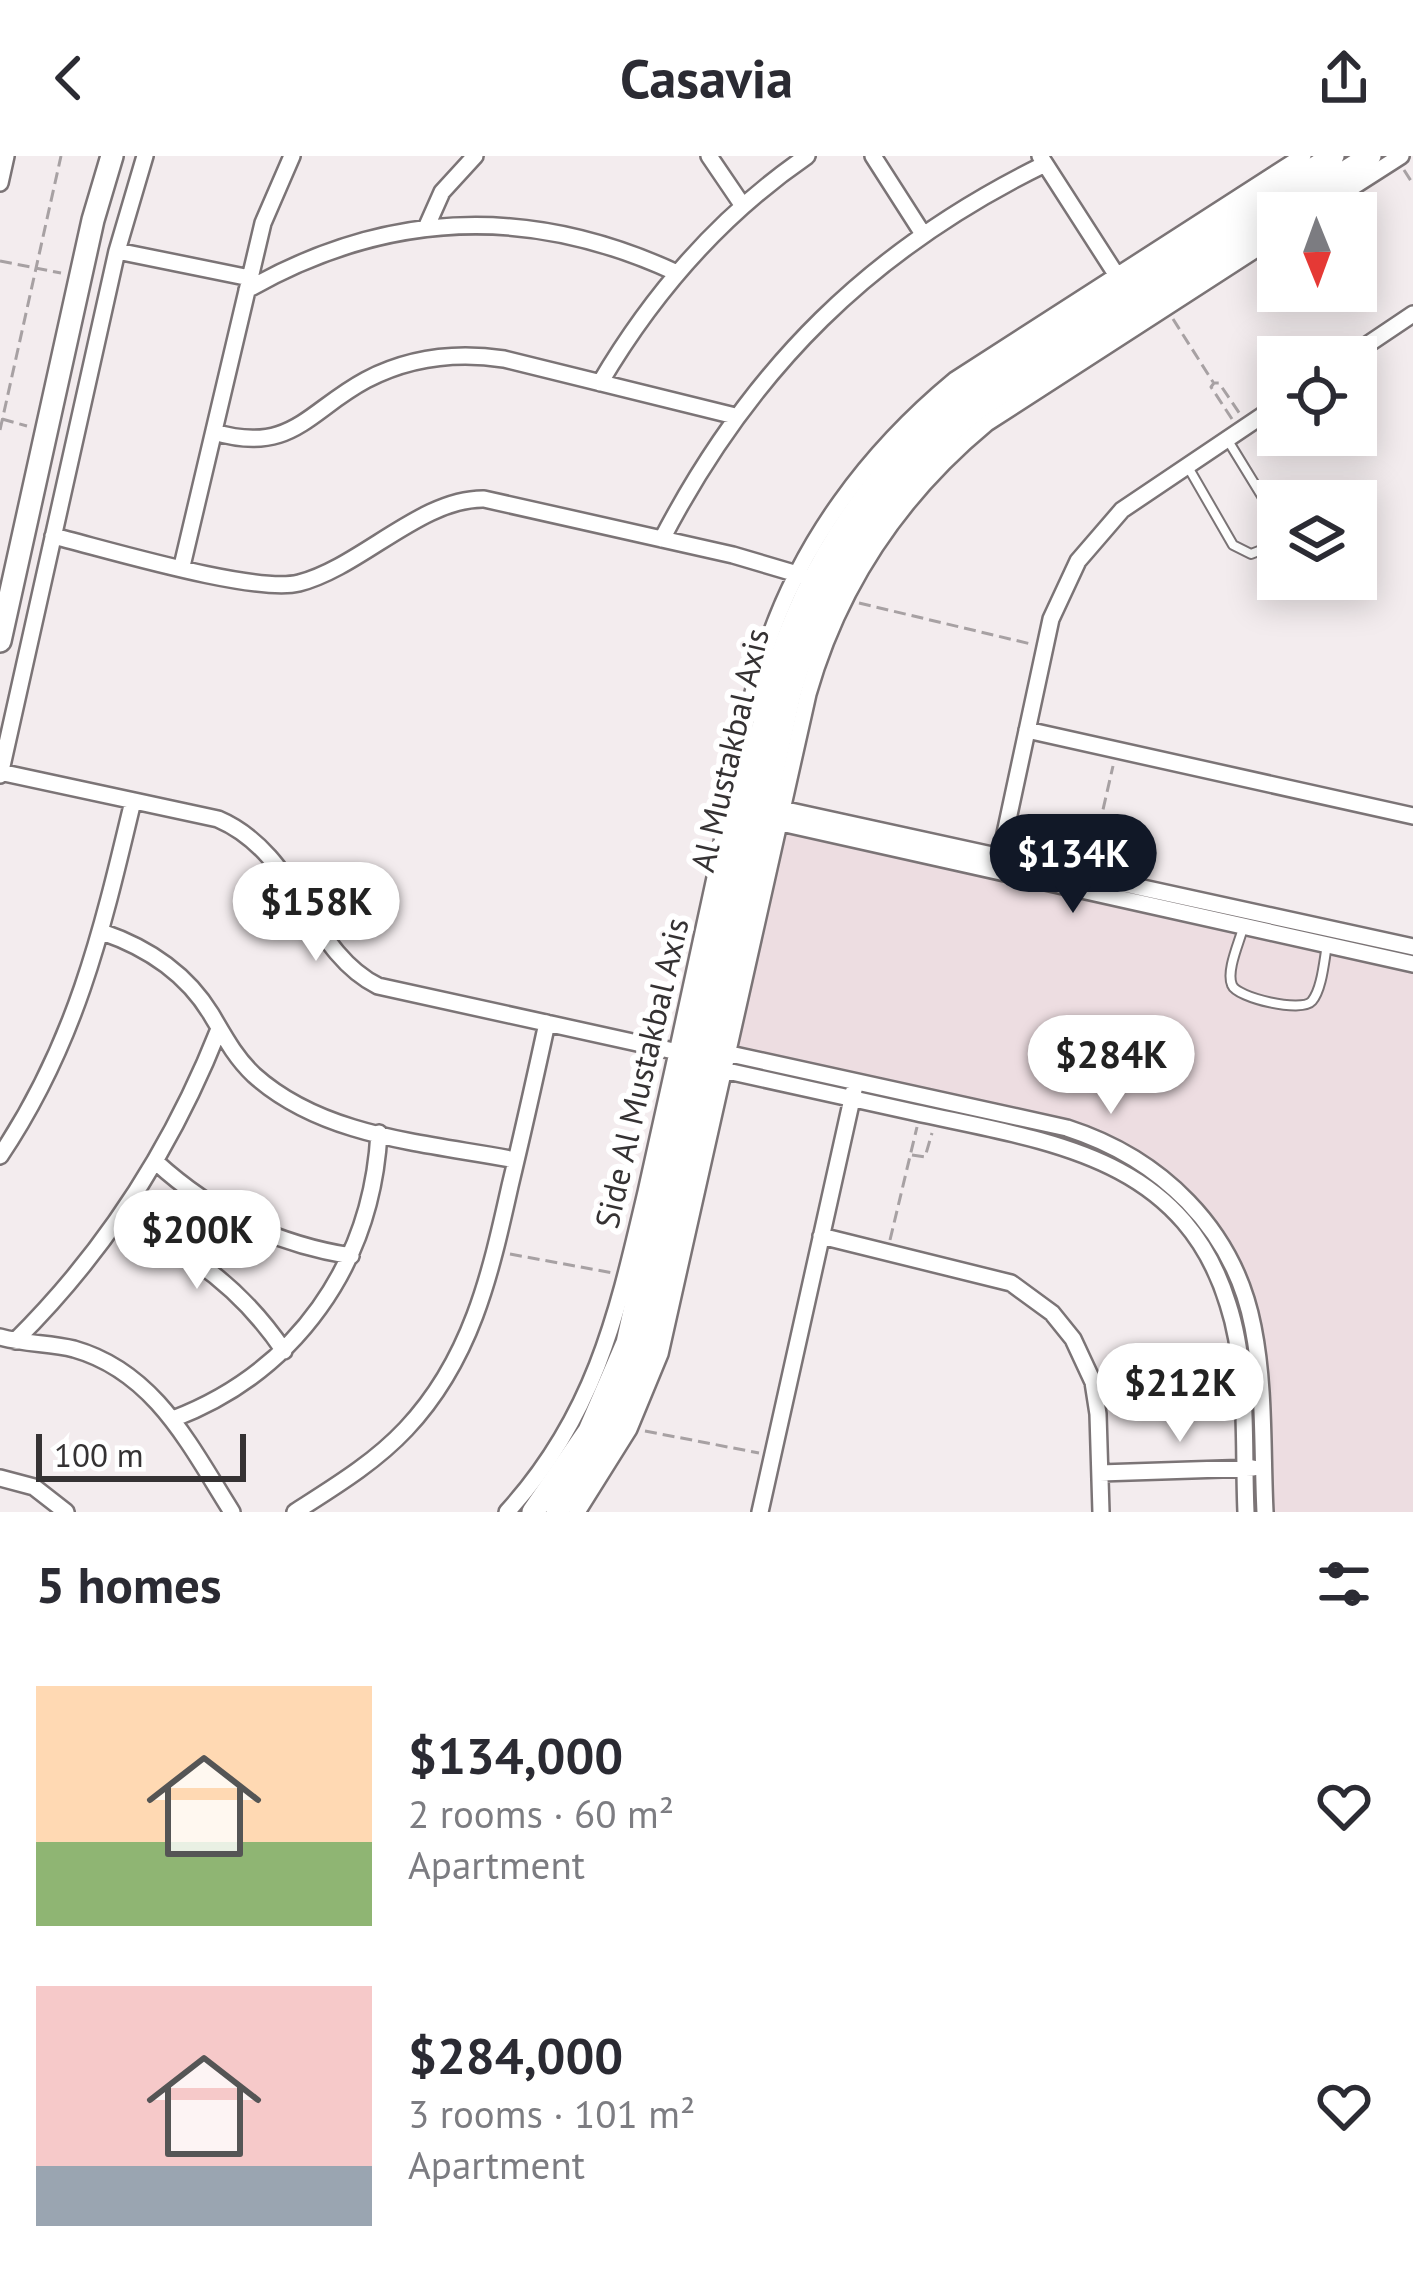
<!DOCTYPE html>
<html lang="en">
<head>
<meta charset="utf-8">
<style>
  :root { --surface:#fff; --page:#f7f7f7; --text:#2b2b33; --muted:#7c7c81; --accent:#111827 }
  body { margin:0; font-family:"PT Sans",sans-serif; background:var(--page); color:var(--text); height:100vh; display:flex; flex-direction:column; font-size:45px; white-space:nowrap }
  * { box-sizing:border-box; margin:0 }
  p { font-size:39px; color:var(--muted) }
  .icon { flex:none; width:66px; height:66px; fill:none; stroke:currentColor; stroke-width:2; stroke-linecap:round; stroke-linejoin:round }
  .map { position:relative; height:1356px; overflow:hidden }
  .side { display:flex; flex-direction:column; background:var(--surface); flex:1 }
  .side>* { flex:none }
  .needle { width:78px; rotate:179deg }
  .fabs { position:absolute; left:1257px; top:36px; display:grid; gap:24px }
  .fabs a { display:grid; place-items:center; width:120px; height:120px; border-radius:0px; background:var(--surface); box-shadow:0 6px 30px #0003; font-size:60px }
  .scale { position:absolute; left:36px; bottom:30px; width:210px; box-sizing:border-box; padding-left:12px; border:6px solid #353233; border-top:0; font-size:33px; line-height:42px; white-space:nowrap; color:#353233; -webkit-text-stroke:9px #fff; paint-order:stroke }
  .price { position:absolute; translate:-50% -102px; padding:0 27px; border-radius:42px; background:#fff; color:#222; font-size:39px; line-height:78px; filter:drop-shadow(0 3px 6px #0008) }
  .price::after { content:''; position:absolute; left:50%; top:72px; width:36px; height:27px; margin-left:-18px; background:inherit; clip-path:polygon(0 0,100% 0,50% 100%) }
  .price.current { background:var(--accent); color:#fff }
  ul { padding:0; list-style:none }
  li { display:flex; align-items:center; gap:36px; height:300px; padding:0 36px }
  li span { display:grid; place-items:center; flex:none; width:336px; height:240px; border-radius:0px; color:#555 }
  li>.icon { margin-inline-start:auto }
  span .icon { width:144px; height:144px; fill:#fffc; stroke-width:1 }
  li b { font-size:51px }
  h2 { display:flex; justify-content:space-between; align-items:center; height:144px; padding:0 36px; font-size:51px }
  header { display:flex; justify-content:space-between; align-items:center; height:156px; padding:0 36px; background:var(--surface); font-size:54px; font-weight:800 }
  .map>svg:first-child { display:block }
  .built { fill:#eddde1 }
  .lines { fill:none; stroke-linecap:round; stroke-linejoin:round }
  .lane-casing { stroke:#7b7476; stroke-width:12 }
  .street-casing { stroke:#7b7476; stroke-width:20 }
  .secondary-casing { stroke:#7b7476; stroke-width:26 }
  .path { stroke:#a7a1a3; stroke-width:3; stroke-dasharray:12 6; stroke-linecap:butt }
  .lane { stroke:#fff; stroke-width:8 }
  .street { stroke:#fff; stroke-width:15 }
  .secondary { stroke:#fff; stroke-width:21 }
  .labels { text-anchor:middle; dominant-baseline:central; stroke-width:12; stroke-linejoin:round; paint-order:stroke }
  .street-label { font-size:33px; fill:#353233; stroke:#fff }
</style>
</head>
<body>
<header><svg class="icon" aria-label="back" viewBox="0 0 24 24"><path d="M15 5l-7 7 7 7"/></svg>Casavia<svg class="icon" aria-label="share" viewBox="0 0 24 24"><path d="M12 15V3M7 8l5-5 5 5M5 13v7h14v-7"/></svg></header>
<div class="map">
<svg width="1413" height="1356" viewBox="0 0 1413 1356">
  <rect width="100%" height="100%" fill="#f3ecee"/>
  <!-- built -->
  <path class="built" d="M758,654L1413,799V1356H1253L1246,1189L1233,1128L1202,1074L1173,1043L1138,1017L1079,986L1035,973L703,903Z"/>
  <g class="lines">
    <defs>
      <path id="lane" d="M1188,311L1233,389L1251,398L1269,391L1278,375L1276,363L1227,283
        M1243,772C1239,787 1226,815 1232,829C1237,842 1302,857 1312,845C1322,833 1324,805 1327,789"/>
      <path id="street" d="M709,0L743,50
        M873,0L923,78
        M1040,0L1121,126
        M0,27L6,0
        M1312,57L1401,0
        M426,72L442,36L475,0
        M117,95L250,122
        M247,134C387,54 531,49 677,117
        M1349,201L1413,158
        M600,227C653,137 721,59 807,0
        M214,276C291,299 308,255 366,224C410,201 457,196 504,203L735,260
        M53,380C106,393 254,438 299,427C361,411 421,342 484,343L733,399L804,420
        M662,383C751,212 871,93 1045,8
        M182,410L263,67L292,0
        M1027,574L1413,660
        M0,616L218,663C298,697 309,796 378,830L678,896L691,907C765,923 839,940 913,956C1044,985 1182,998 1228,1148C1249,1212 1243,1289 1246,1356
        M0,619L117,95L145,0
        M777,652L1413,791
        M772,665L1413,808
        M998,710L1051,463L1078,405L1122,354L1278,249
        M102,776C146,791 186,817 211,858C224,880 235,901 254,919C324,982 428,987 516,1004
        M721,896L1067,972C1160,1002 1234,1072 1253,1171C1265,1231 1262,1295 1265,1356
        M0,1000C76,887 102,775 133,645
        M156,1006C213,1058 276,1088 351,1100
        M118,1066C188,1091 242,1133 284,1195
        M821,1080L1011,1127L1052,1157L1073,1183L1093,1226L1098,1258L1101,1356
        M0,1181C24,1188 50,1187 74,1193C155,1216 190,1290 232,1356
        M15,1185C106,1095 172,992 219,873
        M173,1263C296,1216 372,1108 379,977
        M1100,1317L1253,1312
        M0,1322L34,1331L66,1356
        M295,1356C334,1331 374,1307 406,1273C471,1204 490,1120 510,1030C523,976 535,922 547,867
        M507,1356C595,1259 617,1159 646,1036C670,930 693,823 716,717C731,643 742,566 765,495C800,387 868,296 955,224L1303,0
        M577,1356L629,1273L660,1198L808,538C839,429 900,339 987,267L1278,79
        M760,1356L854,934"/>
      <path id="secondary" d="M1281,57L1370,0
        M0,485L93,64L112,0
        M533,1356L589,1275L627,1187L772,530C806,411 871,315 966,237L1333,0
        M557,1356L606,1284L645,1193L791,534C824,421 886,328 977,253L1278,59"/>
    </defs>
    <!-- lane casing -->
    <use href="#lane" class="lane-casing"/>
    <!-- street casing -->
    <use href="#street" class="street-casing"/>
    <!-- secondary casing -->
    <use href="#secondary" class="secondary-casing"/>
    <!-- path -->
    <path class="path" d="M1404,14L1413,28
      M0,105L61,117
      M1173,163L1213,226
      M2,263L27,270
      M1232,263L1211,231L1214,227H1219L1240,258
      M0,274L61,0
      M859,447L1031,488
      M1091,706L1113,610
      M912,999L925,1001L932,977
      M890,1084L917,971
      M510,1098L613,1117
      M645,1275L759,1297"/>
    <!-- lane -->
    <use href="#lane" class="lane"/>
    <!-- street -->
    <use href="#street" class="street"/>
    <!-- secondary -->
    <use href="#secondary" class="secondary"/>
  </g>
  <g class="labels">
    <!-- street labels -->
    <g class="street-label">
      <text transform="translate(729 594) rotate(-77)">Al Mustakbal Axis</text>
      <text transform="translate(641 917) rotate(-77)">Side Al Mustakbal Axis</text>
    </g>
  </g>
</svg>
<div class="fabs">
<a><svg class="needle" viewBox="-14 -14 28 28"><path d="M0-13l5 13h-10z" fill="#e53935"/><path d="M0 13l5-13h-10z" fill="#7c7c81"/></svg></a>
<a><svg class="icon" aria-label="locate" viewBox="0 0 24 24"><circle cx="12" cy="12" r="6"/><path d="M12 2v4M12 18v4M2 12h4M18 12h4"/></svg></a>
<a><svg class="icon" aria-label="layers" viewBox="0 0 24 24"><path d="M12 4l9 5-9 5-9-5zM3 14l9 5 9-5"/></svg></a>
</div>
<div class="scale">100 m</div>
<b class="price current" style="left:1073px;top:760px">$134K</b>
<b class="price" style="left:316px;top:808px">$158K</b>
<b class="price" style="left:1111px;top:961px">$284K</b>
<b class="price" style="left:197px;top:1136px">$200K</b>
<b class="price" style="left:1180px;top:1289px">$212K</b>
</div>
<section class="side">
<h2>5 homes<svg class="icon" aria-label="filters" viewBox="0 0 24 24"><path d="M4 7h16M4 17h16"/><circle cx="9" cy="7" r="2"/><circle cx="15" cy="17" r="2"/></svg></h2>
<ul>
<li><span style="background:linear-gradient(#ffd9b3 65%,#8fb573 0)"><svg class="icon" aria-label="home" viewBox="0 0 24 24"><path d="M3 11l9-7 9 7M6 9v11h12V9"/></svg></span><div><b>$134,000</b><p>2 rooms · 60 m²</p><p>Apartment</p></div><svg class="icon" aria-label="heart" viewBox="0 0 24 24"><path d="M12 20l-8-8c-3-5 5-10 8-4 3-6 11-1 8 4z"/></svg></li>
<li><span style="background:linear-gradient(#f6c9c9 75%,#9aa5b1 0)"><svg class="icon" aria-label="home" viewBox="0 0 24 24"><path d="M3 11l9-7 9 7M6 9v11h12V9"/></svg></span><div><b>$284,000</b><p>3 rooms · 101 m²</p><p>Apartment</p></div><svg class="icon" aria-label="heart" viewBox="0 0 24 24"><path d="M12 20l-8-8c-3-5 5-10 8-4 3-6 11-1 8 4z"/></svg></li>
</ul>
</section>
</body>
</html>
